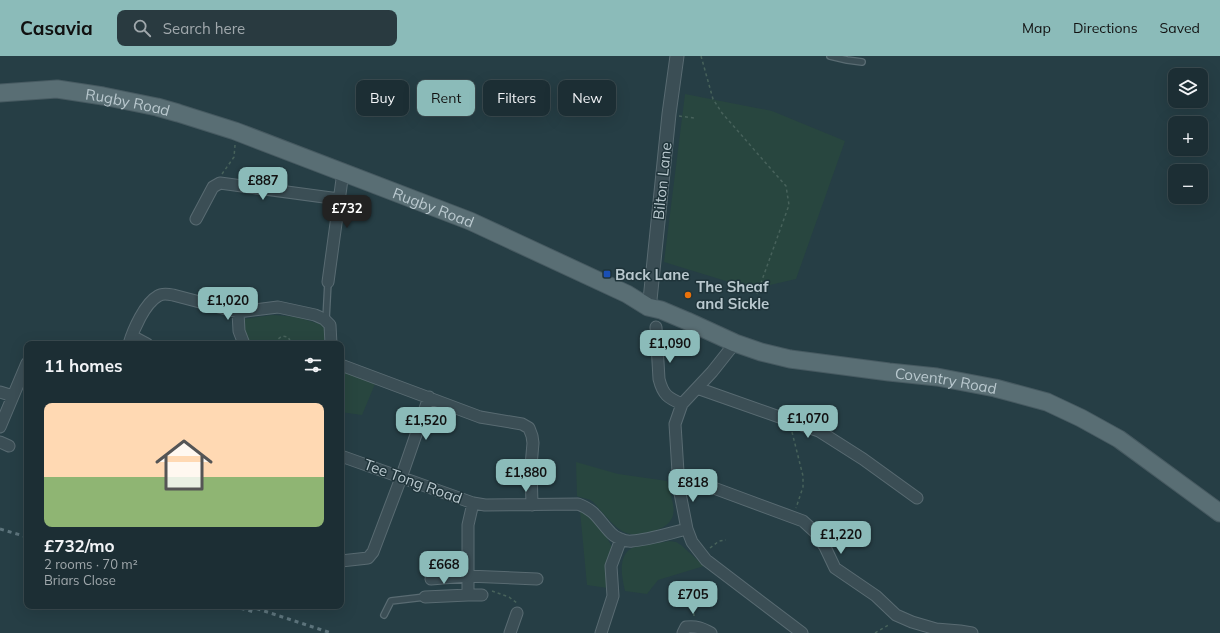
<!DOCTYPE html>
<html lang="en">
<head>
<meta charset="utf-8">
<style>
  :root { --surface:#1c2e34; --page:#293a40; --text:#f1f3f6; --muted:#a0a8ac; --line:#3a4a4f; --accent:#8bbbb9 }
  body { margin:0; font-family:Mulish,sans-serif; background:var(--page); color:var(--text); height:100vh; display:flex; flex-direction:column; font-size:15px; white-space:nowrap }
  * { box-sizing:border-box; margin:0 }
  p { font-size:13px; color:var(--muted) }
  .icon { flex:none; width:22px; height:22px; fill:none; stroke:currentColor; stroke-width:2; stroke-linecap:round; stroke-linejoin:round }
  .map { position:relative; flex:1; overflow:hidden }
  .panel { position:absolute; left:24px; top:285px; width:320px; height:268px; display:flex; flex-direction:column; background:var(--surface); border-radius:8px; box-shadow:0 4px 16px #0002,0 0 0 1px var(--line) }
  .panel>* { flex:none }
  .hud { position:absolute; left:356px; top:24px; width:380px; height:36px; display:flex; gap:8px }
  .fabs { position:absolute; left:1168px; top:12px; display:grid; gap:8px }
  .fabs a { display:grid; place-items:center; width:40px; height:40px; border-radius:8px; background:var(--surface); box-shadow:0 4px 16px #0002,0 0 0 1px var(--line); font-size:20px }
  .price { position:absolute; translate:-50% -34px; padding:0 9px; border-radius:8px; background:var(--accent); color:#111; font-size:13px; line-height:26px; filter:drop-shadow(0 1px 2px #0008) }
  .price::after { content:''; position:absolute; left:50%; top:24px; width:12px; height:9px; margin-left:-6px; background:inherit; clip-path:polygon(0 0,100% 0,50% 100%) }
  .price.current { background:#222; color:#fff }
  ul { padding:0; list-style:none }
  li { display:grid; align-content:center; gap:8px; height:212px; padding:0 20px }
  li span { display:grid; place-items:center; height:124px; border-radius:8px; color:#555 }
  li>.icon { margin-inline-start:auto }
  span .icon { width:72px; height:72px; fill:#fffc; stroke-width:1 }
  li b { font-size:17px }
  h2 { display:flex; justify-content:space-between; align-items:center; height:48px; padding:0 20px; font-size:17px }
  .pill { padding:0 14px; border-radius:8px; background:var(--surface); box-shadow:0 4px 16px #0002,0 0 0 1px var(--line); font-size:14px; line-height:36px }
  .pill.current { background:var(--accent); color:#111 }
  header { display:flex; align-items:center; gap:24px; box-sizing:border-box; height:56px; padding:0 20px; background:var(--accent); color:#111 }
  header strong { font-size:19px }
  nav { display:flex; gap:22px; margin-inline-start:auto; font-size:14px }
  .search { width:280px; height:36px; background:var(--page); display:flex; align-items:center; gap:10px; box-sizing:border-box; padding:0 14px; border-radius:8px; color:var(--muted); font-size:15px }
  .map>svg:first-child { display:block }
  .green { fill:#28463f }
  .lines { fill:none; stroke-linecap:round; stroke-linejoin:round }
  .service-casing { stroke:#596b72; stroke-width:8 }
  .minor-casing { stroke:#596b72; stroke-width:13 }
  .tertiary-casing { stroke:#596b72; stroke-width:15 }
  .primary-casing { stroke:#475a61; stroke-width:19 }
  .path { stroke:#47625b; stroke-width:1.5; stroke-dasharray:3 3; stroke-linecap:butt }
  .service { stroke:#3b4e55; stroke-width:5.5 }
  .minor { stroke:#3b4e55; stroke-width:11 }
  .tertiary { stroke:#3b4e55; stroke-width:13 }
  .primary { stroke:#596e74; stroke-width:17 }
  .rail { stroke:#5d747c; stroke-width:3; stroke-dasharray:4 4; stroke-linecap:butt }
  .transit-dot { fill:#1a4fb4; stroke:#1f343a; stroke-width:1.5 }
  .food-dot { fill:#e8710a; stroke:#1f343a; stroke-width:1.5 }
  .labels { text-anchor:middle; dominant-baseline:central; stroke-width:3; stroke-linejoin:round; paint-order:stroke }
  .street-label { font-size:15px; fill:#b9c8ce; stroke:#1f343a }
  .poi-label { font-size:15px; font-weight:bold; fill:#b9c8ce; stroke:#1f343a; text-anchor:start }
</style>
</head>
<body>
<header>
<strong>Casavia</strong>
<div class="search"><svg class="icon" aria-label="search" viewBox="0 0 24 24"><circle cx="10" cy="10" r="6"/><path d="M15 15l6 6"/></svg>Search here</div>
<nav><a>Map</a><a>Directions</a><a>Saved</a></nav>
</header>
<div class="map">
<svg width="1220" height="577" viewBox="0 0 1220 577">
  <rect width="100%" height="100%" fill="#263e45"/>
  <!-- green -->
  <path class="green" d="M685,38L772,55L845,85L796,223L752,233L664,206Z
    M273,259L297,261L323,269L327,278V288H248L243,276V263Z
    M341,315L375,328L362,359L341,356Z
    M576,406L618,418L667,425C672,446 683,464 657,474C629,484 621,478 602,456C599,453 595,447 592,445C588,442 581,442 577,440Z
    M580,455C595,462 605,477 612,491C606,506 607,517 608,532L587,529Z
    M669,485L676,486L681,489L704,510L658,524L647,538L625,535C622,522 617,500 632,492C640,488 658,488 669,485Z"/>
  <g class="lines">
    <defs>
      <path id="service" d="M830,0L847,4L862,6
        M326,264L328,226
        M384,559L391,545L425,541"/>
      <path id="minor" d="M196,163L213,131L220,127L339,143
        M328,226L343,116
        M238,256L239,275L244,288
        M656,271L659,323C663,339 668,342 682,348
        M132,280L147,288
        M735,287L712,316L682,348L675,368L679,432L687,473L692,486L706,504L802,577
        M129,288C133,274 145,247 158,240C162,237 168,238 173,239L238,256L278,251L315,259L324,263L330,269L331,288
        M341,309L480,361L522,368L529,372L532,380L533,387L531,410L532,449
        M697,332L819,375L863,403L917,442
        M0,336L13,340
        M0,371L27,307
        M0,386L9,390
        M341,400L473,447L485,449L578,448C596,455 597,462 610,476C614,481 625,486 632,485C648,484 670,477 687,473
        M703,428L803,465L815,476L825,491L835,512L876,540L896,559L912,566L936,573L960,575V577
        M341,505L368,502L373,496L401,422L429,341
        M431,523L467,520L537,523
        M468,539H482
        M425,541L468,539V469L473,447
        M960,575L972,577
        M510,577L517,557
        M601,577L613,540L611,510L621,483
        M683,577L686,571C697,570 702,572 711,577"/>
      <path id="tertiary" d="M648,251L650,244L669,58L677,0"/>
      <g id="primary">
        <path id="s1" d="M0,37L57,33L103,40L157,51L178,57L235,75L470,165L627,238L648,251L661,254L687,265L735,287L761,296L790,303L889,316L937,321L995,332L1047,346L1081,362L1119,383L1220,457"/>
      </g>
    </defs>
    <!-- service casing -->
    <use href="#service" class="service-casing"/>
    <!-- minor casing -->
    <use href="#minor" class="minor-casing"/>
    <!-- tertiary casing -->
    <use href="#tertiary" class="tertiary-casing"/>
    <!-- primary casing -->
    <use href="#primary" class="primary-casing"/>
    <!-- path -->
    <path class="path" d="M701,0L713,43L722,57L786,130L789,149L757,238
      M679,60L694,62
      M222,118L234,101L235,89
      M276,288L277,284L282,280L288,281L292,288
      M792,376L803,420V431L796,452
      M710,492L719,485L726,484
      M492,535L509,541L517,547
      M694,560L692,538L696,527
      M875,577L890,568"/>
    <!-- service -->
    <use href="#service" class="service"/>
    <!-- minor -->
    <use href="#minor" class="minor"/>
    <!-- tertiary -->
    <use href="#tertiary" class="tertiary"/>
    <!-- primary -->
    <use href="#primary" class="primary"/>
    <!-- rail -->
    <path class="rail" d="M0,473L27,481
      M233,550L254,556
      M249,550L331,577"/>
  </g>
  <!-- markers -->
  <rect class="transit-dot" x="603" y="214" width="8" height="8" rx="2"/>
  <circle class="food-dot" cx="688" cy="239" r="4"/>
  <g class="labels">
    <!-- street labels -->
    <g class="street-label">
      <text stroke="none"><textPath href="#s1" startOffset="129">Rugby Road</textPath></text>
      <text transform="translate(662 125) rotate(-84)">Bilton Lane</text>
      <text stroke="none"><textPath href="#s1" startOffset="453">Rugby Road</textPath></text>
      <text stroke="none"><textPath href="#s1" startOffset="999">Coventry Road</textPath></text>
      <text transform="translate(413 425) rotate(20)">Tee Tong Road</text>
    </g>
    <!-- poi labels -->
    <g class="poi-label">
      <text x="615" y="218">Back Lane</text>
      <text x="696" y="230">The Sheaf<tspan x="696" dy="17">and Sickle</tspan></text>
    </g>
  </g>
</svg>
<div class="fabs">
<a><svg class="icon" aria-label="layers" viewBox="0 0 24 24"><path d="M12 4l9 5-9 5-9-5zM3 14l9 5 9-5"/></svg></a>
<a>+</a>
<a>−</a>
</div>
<b class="price" style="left:263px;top:145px">£887</b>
<b class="price current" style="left:347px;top:173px">£732</b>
<b class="price" style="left:228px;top:265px">£1,020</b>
<b class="price" style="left:670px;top:308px">£1,090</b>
<b class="price" style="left:808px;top:383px">£1,070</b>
<b class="price" style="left:426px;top:385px">£1,520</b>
<b class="price" style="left:526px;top:437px">£1,880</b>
<b class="price" style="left:693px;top:447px">£818</b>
<b class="price" style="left:841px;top:499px">£1,220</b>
<b class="price" style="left:444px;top:529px">£668</b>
<b class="price" style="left:693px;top:559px">£705</b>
<div class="hud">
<a class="pill">Buy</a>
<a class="pill current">Rent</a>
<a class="pill">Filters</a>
<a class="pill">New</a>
</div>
<section class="panel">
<h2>11 homes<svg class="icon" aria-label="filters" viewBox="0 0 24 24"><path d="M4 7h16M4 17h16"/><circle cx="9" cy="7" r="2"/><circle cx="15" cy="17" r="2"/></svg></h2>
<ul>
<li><span style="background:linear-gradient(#ffd9b3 60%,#8fb573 0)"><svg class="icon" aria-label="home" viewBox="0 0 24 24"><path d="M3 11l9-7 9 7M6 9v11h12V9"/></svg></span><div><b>£732/mo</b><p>2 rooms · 70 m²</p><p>Briars Close</p></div></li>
</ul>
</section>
</div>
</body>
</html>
